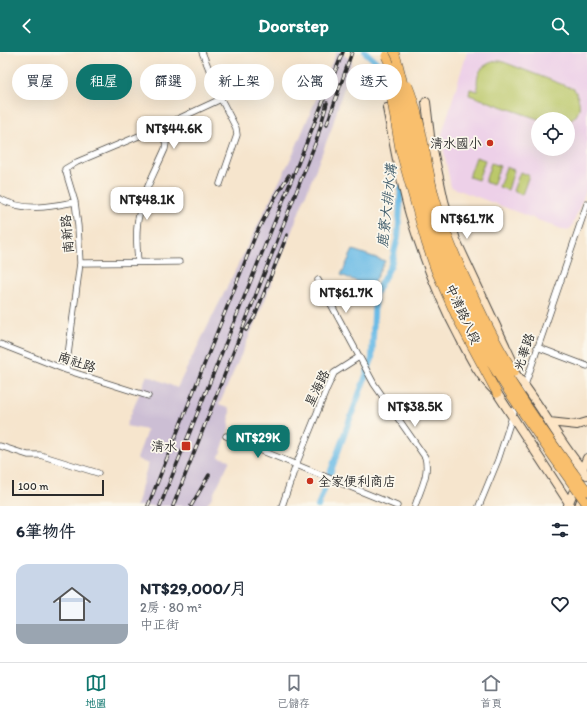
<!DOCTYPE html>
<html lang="zh-TW">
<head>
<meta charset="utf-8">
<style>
  :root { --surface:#fff; --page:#f6f6f7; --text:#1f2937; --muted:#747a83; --line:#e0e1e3; --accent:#0f766e }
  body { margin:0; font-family:Itim,"LXGW WenKai TC",sans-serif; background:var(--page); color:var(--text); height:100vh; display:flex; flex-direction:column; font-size:15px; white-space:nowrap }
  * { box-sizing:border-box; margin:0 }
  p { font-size:13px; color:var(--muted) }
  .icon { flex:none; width:22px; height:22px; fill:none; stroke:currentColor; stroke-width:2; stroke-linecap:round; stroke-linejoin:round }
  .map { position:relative; height:454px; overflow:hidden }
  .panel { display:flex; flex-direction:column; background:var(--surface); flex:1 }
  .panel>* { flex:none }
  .top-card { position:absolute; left:12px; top:12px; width:563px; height:36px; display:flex; gap:8px }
  .tools { position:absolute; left:531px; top:60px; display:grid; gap:8px }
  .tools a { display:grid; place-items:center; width:44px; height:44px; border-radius:50%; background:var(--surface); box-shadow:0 4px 16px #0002; font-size:20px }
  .scale { position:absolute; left:12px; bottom:10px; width:92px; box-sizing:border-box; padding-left:4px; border:2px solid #2b2b2b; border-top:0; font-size:11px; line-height:14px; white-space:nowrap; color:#2b2b2b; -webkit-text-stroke:3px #fbf7ec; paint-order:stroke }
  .price { position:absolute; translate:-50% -34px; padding:0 9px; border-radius:8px; background:#fff; color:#222; font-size:13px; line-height:26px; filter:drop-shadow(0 1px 2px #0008) }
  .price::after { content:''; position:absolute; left:50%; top:24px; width:12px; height:9px; margin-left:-6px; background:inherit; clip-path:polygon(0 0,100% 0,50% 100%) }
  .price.on { background:var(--accent); color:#fff }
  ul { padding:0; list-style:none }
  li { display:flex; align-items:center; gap:12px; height:100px; padding:0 16px }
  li+li { border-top:1px solid var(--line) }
  li span { display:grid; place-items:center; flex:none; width:112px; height:80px; border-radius:12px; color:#555 }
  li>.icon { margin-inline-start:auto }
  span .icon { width:48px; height:48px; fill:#fffc; stroke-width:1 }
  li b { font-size:17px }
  h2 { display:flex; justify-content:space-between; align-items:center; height:48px; padding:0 16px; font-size:17px }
  .pill { padding:0 14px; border-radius:18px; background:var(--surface); box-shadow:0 4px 16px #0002; font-size:14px; line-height:36px }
  .pill.on { background:var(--accent); color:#fff }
  header { display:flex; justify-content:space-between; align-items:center; height:52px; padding:0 16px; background:var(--accent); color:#fff; font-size:18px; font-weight:800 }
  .menu { display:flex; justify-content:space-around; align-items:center; height:56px; border-top:1px solid var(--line); background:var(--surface); font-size:11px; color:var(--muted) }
  .menu a { display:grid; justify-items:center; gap:2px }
  .menu .on { color:var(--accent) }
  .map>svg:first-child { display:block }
  .built { fill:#edd0e8; fill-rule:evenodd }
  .industrial { fill:#ccbed4 }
  .green { fill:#bbc86a; stroke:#737a4a }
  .water { fill:#6bbbe6; stroke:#4b7388 }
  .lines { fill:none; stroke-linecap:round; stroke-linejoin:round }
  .canal { stroke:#6bbbe6; stroke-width:6 }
  .street-casing { stroke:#494743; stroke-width:7 }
  .secondary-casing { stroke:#494743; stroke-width:10 }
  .primary-casing { stroke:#494743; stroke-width:10 }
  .street { stroke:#fff; stroke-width:5.5 }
  .secondary { stroke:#fde5c5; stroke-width:8 }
  .primary { stroke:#f9bf6d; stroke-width:9 }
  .rail-casing { stroke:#2b2b2b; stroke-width:3.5 }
  .rail { stroke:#fbf7ec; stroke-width:2; stroke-dasharray:6; stroke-linecap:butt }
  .primary-bridge-casing { stroke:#494743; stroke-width:10; stroke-linecap:butt }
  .primary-bridge { stroke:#f9bf6d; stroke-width:9 }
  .poi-dot { fill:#c8321e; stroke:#fbf7ec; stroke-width:1.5 }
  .labels { text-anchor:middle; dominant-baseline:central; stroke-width:3.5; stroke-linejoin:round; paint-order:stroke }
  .poi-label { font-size:13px; fill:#2b2b2b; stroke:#fbf7ec; text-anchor:end }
  .street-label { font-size:13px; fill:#2b2b2b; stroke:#fbf7ec }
  .water-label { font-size:14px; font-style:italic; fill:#415d6c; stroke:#fbf7ec }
</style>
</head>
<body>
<header><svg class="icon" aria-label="back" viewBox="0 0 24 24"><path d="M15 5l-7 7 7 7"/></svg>Doorstep<svg class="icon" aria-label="search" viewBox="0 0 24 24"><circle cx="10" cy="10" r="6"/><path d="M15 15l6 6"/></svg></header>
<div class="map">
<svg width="587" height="454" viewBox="0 0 587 454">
  <rect width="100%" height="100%" fill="#fbf7ec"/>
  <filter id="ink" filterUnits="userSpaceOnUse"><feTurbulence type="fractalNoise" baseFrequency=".025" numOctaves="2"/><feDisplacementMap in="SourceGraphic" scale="8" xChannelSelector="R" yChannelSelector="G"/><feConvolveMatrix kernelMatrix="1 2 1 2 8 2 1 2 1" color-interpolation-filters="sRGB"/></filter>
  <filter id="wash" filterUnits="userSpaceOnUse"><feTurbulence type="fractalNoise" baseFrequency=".012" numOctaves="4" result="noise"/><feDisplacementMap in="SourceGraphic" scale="16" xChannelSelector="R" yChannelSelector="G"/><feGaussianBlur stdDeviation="0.9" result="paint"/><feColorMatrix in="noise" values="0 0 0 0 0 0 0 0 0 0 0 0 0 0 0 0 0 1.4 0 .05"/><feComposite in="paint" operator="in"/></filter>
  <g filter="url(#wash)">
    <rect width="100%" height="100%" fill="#f6e5cd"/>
    <!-- built -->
    <path class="built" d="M467,0H587V136L571,177L567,179L451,135L441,85ZM538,67H568V97H538Z"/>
    <!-- industrial -->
    <path class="industrial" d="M337,0H340L352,9L331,78L263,253L219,353L230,357L229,377L219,405L230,408L212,445L206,454H136L148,412L137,407L147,378L126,374L147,323L177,336L293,102L326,23Z"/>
    <!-- green -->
    <path class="green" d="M497,9H501L574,37C581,49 583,62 568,70V67H538L469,43L470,37L478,39C475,23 480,12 497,9Z
      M476,105L485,108L478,128L469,125Z
      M491,111L500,114L493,133L485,130Z
      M506,115L514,118L508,138L499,135Z
      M520,120L529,123L522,143L513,139Z"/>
    <!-- water -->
    <path class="water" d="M353,198L385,209L371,235L341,223Z"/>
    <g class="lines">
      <!-- canal -->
      <path class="canal" d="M365,0L389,21
        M318,454L372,307L375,242L391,213L398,185L401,136"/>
    </g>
  </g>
  <g filter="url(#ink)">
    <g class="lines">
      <defs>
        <path id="street" d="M220,132L237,83L236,76L221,47
          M0,147C25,160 49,155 75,150
          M138,210C137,195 135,178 139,163C143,140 156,118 165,97L166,91L162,84L153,77
          M80,211L179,210
          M318,228L374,332L425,405C430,422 420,438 415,454
          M0,292L66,318L148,344
          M537,295L587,314
          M66,318L80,211L78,174L75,150L65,117L77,110L165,73L221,47L202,0
          M226,384L397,454
          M0,394L28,403H40L98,421
          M282,454L296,413L327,336L334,321L359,305
          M479,454L498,408L512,365L525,333L587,152"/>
        <path id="secondary" d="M426,50L430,84L444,149L456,188L512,308L514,318
          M387,56C394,92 400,128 410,163C423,205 439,247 460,286C470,306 480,326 497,341L571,454
          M514,320C541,352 559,391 587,423
          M549,370L577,373L587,370
          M568,453L587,406
          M579,454L584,440"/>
        <path id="primary" d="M394,0L398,12"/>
      </defs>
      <!-- street casing -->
      <use href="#street" class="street-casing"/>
      <!-- secondary casing -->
      <use href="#secondary" class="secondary-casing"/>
      <!-- primary casing -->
      <use href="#primary" class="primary-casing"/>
      <!-- street -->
      <use href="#street" class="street"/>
      <!-- secondary -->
      <use href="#secondary" class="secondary"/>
      <!-- primary -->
      <use href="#primary" class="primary"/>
      <defs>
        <path id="rail" d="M327,72L352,0
          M246,278L255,264L287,183
          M148,454L256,182L274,147L289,123
          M160,454L343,0
          M173,454L317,87L327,51
          M191,454L209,423"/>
      </defs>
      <!-- rail casing -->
      <use href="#rail" class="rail-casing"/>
      <!-- rail -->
      <use href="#rail" class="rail"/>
      <defs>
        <path id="primary-bridge" d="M386,4C398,27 400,55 405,80C412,114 419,147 430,180C463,281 525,366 587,452
          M398,12L402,28C413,80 422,133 439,183C471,277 528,360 587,439
          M387,19L400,97L426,190L436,219L457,266L497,341
          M408,34C422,69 425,107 434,143C444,179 458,212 474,245C486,271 498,296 514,320"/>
      </defs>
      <!-- primary-bridge casing -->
      <use href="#primary-bridge" class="primary-bridge-casing"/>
      <!-- primary-bridge -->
      <use href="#primary-bridge" class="primary-bridge"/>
    </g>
  </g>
  <!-- markers -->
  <g class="poi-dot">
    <circle cx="490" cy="91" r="4"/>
    <rect x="181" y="389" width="10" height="10" rx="2"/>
    <circle cx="310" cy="429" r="4"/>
  </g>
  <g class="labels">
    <!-- poi labels -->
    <g class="poi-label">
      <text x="482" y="91">清水國小</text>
      <text x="177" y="394">清水</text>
      <text x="318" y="429" text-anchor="start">全家便利商店</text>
    </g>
    <!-- street labels -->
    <g class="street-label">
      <text transform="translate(67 182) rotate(-95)">南新路</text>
      <text transform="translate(463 262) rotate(65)">中清路八段</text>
      <text transform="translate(524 300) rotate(-71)">光華路</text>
      <text transform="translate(77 310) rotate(19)">南社路</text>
      <text transform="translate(317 336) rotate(-64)">星海路</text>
    </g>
    <!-- water labels -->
    <g class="water-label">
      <text transform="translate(387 154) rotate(-84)">鹿寮大排水溝</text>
    </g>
  </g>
</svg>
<div class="tools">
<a><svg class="icon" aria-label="locate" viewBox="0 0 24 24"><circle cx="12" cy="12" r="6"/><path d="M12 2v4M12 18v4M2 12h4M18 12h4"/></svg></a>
</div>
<div class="scale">100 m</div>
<b class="price" style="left:174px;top:98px">NT$44.6K</b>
<b class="price" style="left:147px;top:169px">NT$48.1K</b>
<b class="price" style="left:467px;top:188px">NT$61.7K</b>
<b class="price" style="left:346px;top:262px">NT$61.7K</b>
<b class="price" style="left:415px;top:376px">NT$38.5K</b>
<b class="price on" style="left:258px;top:407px">NT$29K</b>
<div class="top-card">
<a class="pill">買屋</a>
<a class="pill on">租屋</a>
<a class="pill">篩選</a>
<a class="pill">新上架</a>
<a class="pill">公寓</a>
<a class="pill">透天</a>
</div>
</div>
<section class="panel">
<h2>6筆物件<svg class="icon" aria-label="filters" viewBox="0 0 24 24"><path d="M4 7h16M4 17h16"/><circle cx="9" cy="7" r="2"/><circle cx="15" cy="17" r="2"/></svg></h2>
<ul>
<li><span style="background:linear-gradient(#c9d6e8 75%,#9aa5b1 0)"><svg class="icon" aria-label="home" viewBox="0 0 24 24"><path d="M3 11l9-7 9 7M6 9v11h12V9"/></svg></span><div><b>NT$29,000/月</b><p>2房 · 80 m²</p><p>中正街</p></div><svg class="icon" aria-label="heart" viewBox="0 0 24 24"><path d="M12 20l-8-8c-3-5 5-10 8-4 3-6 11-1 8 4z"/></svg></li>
</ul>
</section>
<nav class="menu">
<a class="on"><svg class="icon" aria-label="map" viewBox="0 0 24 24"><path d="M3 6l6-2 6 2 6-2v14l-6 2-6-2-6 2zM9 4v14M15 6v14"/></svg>地圖</a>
<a><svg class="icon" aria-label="saved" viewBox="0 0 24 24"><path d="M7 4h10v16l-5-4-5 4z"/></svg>已儲存</a>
<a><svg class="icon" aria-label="home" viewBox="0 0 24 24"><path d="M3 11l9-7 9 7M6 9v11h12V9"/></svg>首頁</a>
</nav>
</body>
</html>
